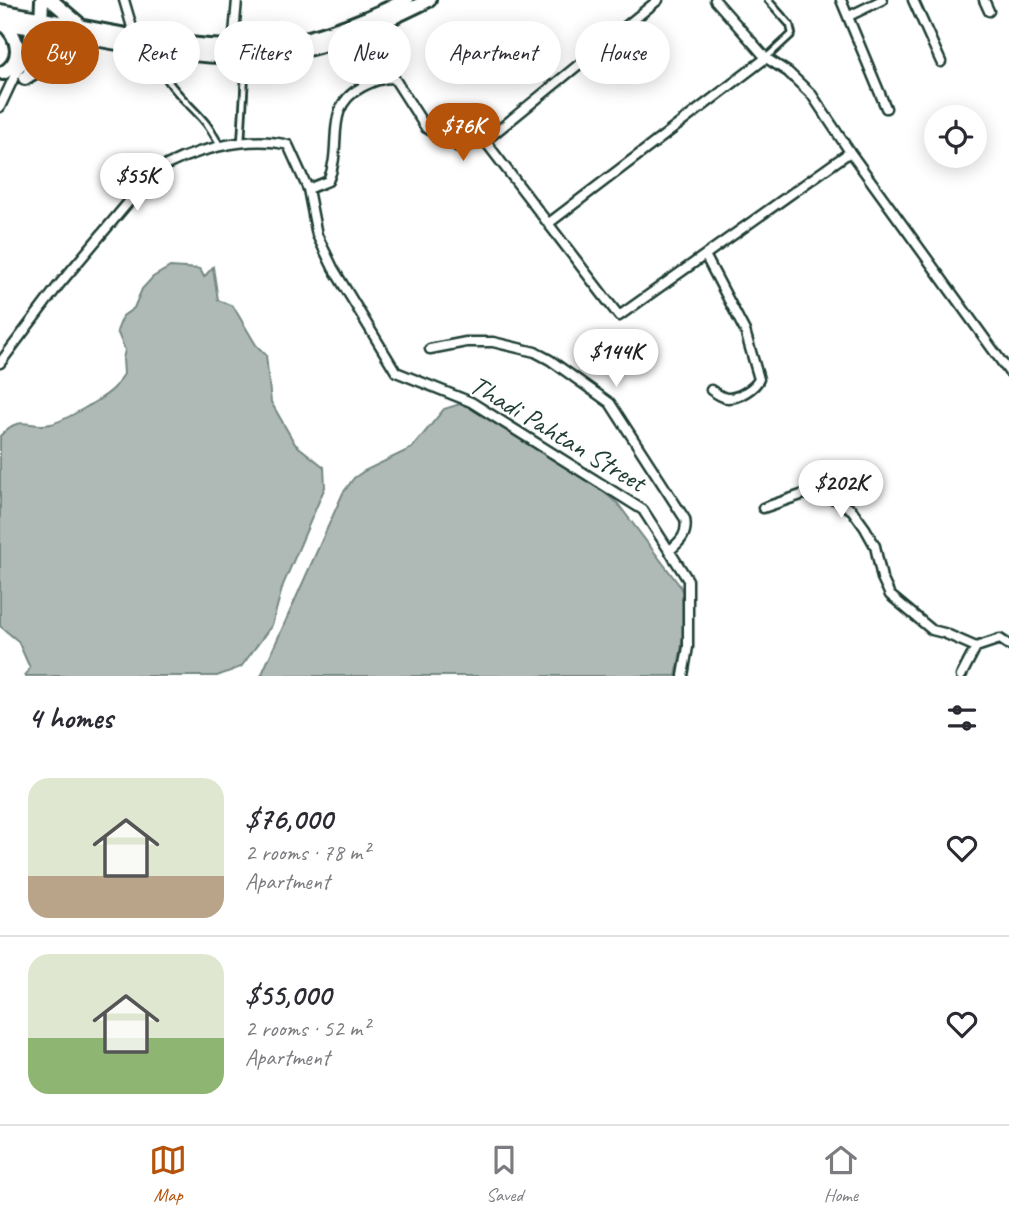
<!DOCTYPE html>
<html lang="en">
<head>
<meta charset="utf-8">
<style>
  :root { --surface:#fff; --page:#f7f7f7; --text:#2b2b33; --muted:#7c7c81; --line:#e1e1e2; --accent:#b45309 }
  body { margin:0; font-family:Caveat,sans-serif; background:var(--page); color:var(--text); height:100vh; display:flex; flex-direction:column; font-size:26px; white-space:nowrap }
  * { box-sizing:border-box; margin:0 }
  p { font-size:23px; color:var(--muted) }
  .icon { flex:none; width:38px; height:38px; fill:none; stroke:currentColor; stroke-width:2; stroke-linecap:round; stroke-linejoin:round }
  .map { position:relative; height:676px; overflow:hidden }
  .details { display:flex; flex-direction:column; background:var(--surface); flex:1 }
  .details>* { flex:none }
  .banner { position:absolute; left:21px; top:21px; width:968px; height:63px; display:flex; gap:14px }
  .buttons { position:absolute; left:924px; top:105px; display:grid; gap:14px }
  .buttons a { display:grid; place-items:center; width:63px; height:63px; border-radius:50%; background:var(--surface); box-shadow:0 4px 18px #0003; font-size:35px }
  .price { position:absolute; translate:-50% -60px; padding:0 16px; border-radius:24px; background:#fff; color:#222; font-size:23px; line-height:46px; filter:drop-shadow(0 2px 4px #0008) }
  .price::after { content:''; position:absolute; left:50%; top:42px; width:21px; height:16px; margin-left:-10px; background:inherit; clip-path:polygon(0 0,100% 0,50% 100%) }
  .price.current { background:var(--accent); color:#fff }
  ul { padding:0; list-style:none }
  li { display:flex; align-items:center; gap:21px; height:175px; padding:0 28px }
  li+li { border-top:2px solid var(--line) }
  li span { display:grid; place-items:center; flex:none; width:196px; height:140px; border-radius:21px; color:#555 }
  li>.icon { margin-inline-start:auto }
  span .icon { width:84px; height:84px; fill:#fffc; stroke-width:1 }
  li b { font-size:30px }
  h2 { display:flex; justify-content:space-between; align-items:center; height:84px; padding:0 28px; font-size:30px }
  .tag { padding:0 24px; border-radius:32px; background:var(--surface); box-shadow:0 4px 18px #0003; font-size:24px; line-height:63px }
  .tag.current { background:var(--accent); color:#fff }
  .menu { display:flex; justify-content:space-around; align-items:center; height:98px; border-top:2px solid var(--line); background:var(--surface); font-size:19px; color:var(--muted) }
  .menu a { display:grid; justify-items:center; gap:4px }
  .menu .current { color:var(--accent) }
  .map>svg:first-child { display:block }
  .water { fill:#afbab7; stroke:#758883; stroke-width:2 }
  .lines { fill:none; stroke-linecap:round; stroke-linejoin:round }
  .service-casing { stroke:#1f3d34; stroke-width:10 }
  .minor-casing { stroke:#1f3d34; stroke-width:13 }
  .primary-casing { stroke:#1f3d34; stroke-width:18 }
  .service { stroke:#fff; stroke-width:4.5 }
  .minor { stroke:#fff; stroke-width:8 }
  .primary { stroke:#fff; stroke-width:12 }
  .labels { text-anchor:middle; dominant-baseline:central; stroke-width:5; stroke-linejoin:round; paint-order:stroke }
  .street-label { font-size:28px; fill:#1f3d34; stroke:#fff }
</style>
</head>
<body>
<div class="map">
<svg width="1009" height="676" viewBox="0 0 1009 676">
  <rect width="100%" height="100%" fill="#fff"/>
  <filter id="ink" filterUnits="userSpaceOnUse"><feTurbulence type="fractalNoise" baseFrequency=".0143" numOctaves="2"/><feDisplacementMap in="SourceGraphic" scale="14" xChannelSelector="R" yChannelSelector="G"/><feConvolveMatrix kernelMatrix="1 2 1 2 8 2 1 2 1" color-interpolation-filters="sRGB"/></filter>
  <g filter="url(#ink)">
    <!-- water -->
    <path class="water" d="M170,267L200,269L204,277L213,267L218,300L233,306L256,345L266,355L271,402L295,444L324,467L325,487L283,585L272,625L241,667L217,676H25L30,668L18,641L0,626V436C21,413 28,429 51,424C64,421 106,397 114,388C118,384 121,378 124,374L123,359L125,350L117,331L123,316L134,308L142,289L153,277Z
      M460,404L473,406L600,489L618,504L680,586C690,607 681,653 676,676H261L343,493L354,478L364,471L412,448L444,409Z"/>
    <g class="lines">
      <defs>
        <path id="service" d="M159,50C157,81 187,100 205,122C211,129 215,138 220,145
          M766,58L792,34L790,25L768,0
          M241,143L246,58"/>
        <path id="minor" d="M124,0L134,34
          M715,0L766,58L788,72L812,95L850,152L1009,372
          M841,0L886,108
          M913,0L941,62
          M984,0L989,11
          M849,16L882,0
          M233,46L237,0
          M26,76L36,53L41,29
          M0,107L15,75L23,64L31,28
          M485,141L619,316L850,152
          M308,189L328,181C344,145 322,108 362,87C374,81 381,78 394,78L426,128L460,148L485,141L658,0
          M549,223L766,58
          M705,255L745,331L759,379C755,388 739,398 728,398C722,398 716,393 711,390
          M430,349L466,342H493L535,352L550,360L610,403L685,519C688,534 681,541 669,551
          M0,363L58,286L153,173C187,151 248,134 288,145L308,189L317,235L333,268L396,372L471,402L643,510L688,580V647L683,676
          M763,508L804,494L835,499L852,510L865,528L875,546L882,578L890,595L932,630L944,633L976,647L1000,639L1009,645
          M961,676L976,647"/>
        <path id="primary" d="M51,0L78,23
          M0,11C82,25 170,49 254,47C303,45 362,22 406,0
          M0,23C84,34 167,58 253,57C309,57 379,25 429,0
          M41,24L42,0
          M3,73C24,61 19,37 3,24
          M25,78L56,58L76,40L84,37"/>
      </defs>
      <!-- service casing -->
      <use href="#service" class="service-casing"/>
      <!-- minor casing -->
      <use href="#minor" class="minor-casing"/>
      <!-- primary casing -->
      <use href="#primary" class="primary-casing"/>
      <!-- service -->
      <use href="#service" class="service"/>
      <!-- minor -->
      <use href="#minor" class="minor"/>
      <!-- primary -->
      <use href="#primary" class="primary"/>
    </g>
  </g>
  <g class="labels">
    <!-- street labels -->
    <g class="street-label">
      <text transform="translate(558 433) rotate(31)">Thadi Pahtan Street</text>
    </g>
  </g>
</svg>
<div class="buttons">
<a><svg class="icon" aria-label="locate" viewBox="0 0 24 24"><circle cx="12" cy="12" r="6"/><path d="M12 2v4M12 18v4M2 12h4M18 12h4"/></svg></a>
</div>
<b class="price current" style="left:463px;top:163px">$76K</b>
<b class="price" style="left:137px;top:213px">$55K</b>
<b class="price" style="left:616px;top:389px">$144K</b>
<b class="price" style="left:841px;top:520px">$202K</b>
<div class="banner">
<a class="tag current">Buy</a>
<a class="tag">Rent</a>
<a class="tag">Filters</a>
<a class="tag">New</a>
<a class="tag">Apartment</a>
<a class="tag">House</a>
</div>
</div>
<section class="details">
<h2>4 homes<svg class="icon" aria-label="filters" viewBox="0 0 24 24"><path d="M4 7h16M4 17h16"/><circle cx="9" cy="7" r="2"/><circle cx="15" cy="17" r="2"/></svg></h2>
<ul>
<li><span style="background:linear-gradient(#dfe7d0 70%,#b9a48a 0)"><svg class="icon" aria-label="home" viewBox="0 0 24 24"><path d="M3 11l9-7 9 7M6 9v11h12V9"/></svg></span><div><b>$76,000</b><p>2 rooms · 78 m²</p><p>Apartment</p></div><svg class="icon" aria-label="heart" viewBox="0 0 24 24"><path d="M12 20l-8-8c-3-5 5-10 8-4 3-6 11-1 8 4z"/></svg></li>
<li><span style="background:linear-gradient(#dfe7d0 60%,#8fb573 0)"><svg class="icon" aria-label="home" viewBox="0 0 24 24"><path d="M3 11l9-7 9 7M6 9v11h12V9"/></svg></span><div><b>$55,000</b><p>2 rooms · 52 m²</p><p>Apartment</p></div><svg class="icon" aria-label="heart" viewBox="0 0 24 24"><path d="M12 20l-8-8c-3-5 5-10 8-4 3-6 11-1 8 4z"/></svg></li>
</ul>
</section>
<nav class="menu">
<a class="current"><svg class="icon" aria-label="map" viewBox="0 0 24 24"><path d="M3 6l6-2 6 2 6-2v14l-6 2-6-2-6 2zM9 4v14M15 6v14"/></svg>Map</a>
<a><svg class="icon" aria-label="saved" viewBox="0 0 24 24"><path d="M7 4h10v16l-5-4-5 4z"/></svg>Saved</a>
<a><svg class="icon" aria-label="home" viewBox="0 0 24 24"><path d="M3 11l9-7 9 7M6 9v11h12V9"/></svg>Home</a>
</nav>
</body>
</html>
